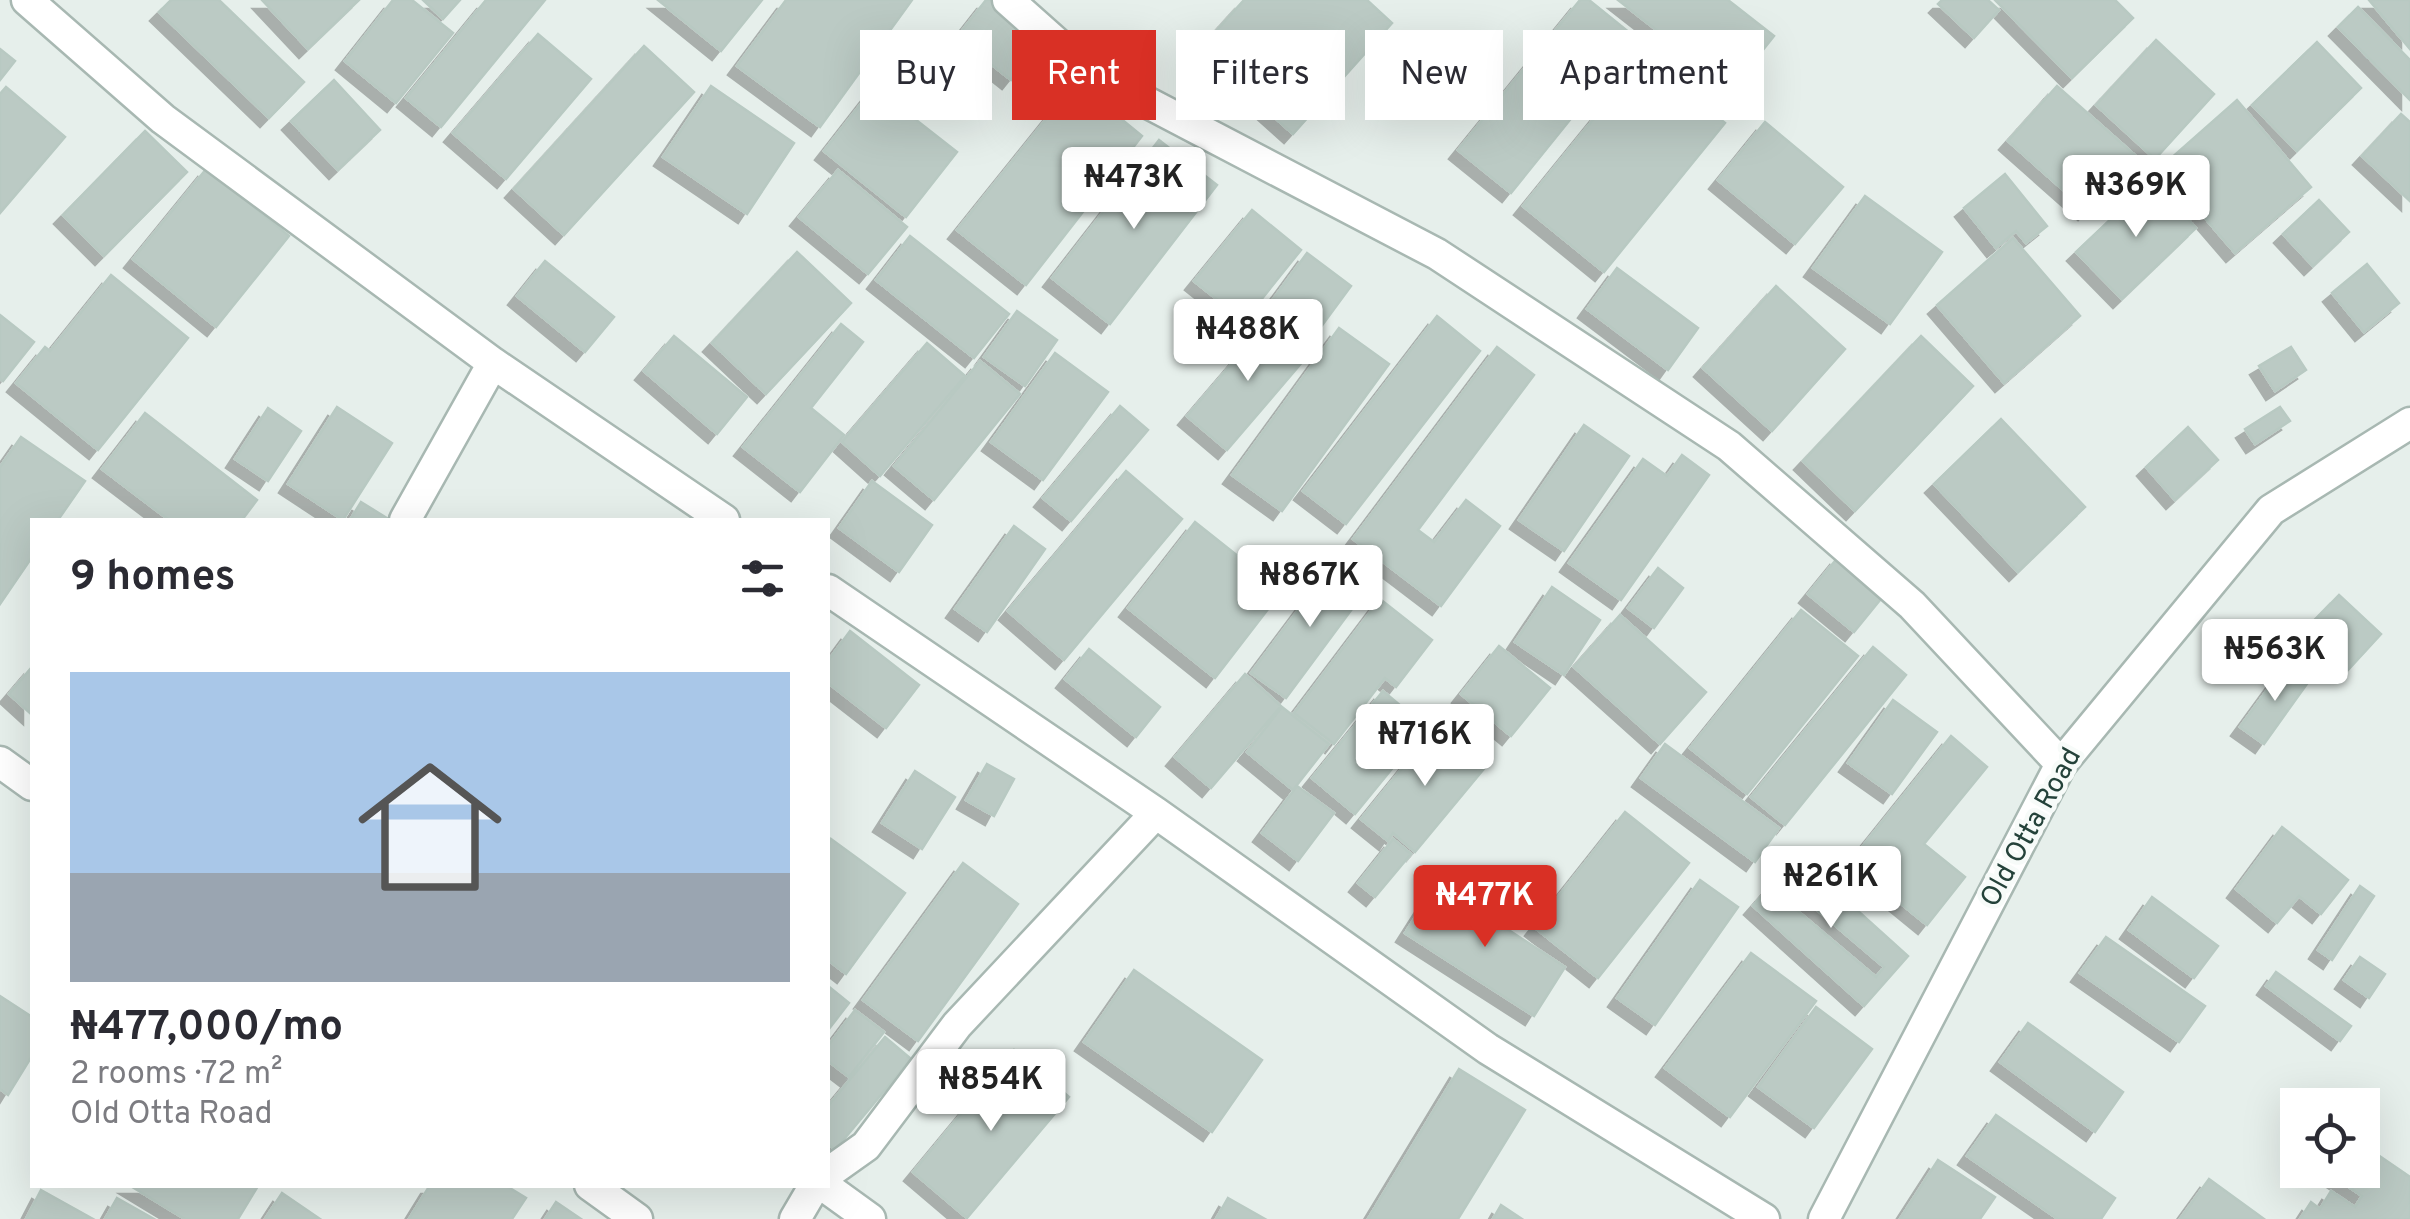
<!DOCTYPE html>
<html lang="en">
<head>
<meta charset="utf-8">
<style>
  :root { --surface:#fff; --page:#f7f7f7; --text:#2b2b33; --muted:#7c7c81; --accent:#d93025 }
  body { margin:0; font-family:Overpass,sans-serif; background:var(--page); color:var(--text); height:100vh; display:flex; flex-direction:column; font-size:38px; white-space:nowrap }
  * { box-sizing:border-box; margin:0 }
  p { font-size:32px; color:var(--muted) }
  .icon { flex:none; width:55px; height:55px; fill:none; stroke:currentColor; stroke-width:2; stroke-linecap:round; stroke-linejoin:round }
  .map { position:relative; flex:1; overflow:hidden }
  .sheet { position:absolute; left:30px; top:518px; width:800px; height:670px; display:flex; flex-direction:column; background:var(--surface); border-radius:0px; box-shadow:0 10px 40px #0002 }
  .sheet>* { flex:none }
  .hud { position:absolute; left:860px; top:30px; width:950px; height:90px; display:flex; gap:20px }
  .tools { position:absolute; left:2280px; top:1088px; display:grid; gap:20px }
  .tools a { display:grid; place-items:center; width:100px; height:100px; border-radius:0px; background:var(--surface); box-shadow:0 10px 40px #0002; font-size:50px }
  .price { position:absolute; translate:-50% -85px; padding:0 22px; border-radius:10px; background:#fff; color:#222; font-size:32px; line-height:65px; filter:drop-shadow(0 2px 5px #0008) }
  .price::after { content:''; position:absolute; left:50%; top:60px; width:30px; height:22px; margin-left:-15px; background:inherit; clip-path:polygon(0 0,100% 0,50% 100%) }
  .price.current { background:var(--accent); color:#fff }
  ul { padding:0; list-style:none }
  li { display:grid; align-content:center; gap:20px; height:530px; padding:0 40px }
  li span { display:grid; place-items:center; height:310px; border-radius:0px; color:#555 }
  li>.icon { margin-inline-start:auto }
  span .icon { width:180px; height:180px; fill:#fffc; stroke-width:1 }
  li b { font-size:42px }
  h2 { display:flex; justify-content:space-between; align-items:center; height:120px; padding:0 40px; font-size:42px }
  .chip { padding:0 35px; border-radius:0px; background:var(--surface); box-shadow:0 10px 40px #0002; font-size:35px; line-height:90px }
  .chip.current { background:var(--accent); color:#fff }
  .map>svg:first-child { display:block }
  .building { fill:#bbcac4; stroke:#b8c9c2; stroke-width:2.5; fill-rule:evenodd; filter:url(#shadow) }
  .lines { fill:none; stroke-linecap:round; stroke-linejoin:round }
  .minor-casing { stroke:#a8b8b2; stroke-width:35 }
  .minor { stroke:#fff; stroke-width:30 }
  .labels { text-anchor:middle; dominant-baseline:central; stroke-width:9; stroke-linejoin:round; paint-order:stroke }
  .street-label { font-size:28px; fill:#24423a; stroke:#f7fbf9 }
</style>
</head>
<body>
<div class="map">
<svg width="2410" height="1219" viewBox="0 0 2410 1219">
  <defs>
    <filter id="shadow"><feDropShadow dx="-9" dy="9" stdDeviation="0" flood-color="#0004"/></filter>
  </defs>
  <rect width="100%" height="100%" fill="#e6efeb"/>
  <!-- building -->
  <path class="building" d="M171,0H219L304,82L269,118L159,12Z
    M262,0H359L308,49Z
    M393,0H412L453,33L396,103L345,61Z
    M423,0H460L443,19Z
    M486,0H545L441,127L406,98Z
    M658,0H762L721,51Z
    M786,0H912L820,127L737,66Z
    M986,0H998L1045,38L1011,80L957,37Z
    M1244,0H1367L1392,23L1293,134L1199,50Z
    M1580,0H1589L1636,38L1511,193L1458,150Z
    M1618,0H1728L1774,36L1732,89Z
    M1942,0H1988L1999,10L1974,38L1938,4Z
    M1995,0H2115L2133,18L2072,78Z
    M2369,0H2410V49Z
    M2358,7L2410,60V100L2338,27Z
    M538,34L591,79L506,179L453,133Z
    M2156,40L2214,94L2155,159L2096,105Z
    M2317,42L2361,88L2297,151L2252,105Z
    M644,46L694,92L564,235L514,189Z
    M0,49L15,61L0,80Z
    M1644,57L1725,123L1604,272L1523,206Z
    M334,80L380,130L338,170L291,121Z
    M1076,82L1142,136L1026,285L957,230Z
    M711,86L794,143L747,214L663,157Z
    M2057,86L2136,156L2087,211L2008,141Z
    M6,87L65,137L0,213V94Z
    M874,87L957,152L906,217L824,151Z
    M2237,100L2311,187L2235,253L2161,167Z
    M2401,114L2410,122V201L2362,156Z
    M1765,122L1843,187L1795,244L1718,180Z
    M145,131L187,172L104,256L63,215Z
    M1159,140L1217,185L1110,324L1052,278Z
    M207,168L289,236L216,327L133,259Z
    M838,170L907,227L868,274L799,217Z
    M2005,174L2047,226L2026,243L2016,231L1996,248L1964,208Z
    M2152,180L2196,228L2122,299L2076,252Z
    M1865,196L1942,252L1890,324L1813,268Z
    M2319,200L2349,232L2313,266L2283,234Z
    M1252,210L1301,250L1244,321L1194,281Z
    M910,236L1009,314L974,358L876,280Z
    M2013,238L2080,316L2004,383L1937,305Z
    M797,252L851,303L766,394L712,343Z
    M1307,253L1351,286L1312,339L1268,306Z
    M545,261L614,317L585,352L517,296Z
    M2367,264L2399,303L2364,332L2332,293Z
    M1617,268L1698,328L1668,370L1587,309Z
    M111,275L188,338L98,450L16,383L45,347L50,351Z
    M1776,286L1845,349L1772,431L1703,368Z
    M1017,311L1057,340L1025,386L984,357Z
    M0,315L34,342L3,381L0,379Z
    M1437,316L1480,351L1346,524L1303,491Z
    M1270,319L1310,353L1227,450L1187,416Z
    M841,324L863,342L811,408L844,435L800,492L743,447Z
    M1339,328L1389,364L1282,511L1232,475Z
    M674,336L747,397L717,434L644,371Z
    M1921,336L1973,386L1855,511L1803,461Z
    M927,343L965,376L880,476L842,442Z
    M1497,347L1534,375L1418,530L1434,542L1466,500L1500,526L1441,606L1353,539Z
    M2291,347L2306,370L2275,391L2259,366Z
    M1055,353L1108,392L1043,480L991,442Z
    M980,361L1020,394L934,500L894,466Z
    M1120,406L1148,430L1071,521L1043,498Z
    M337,407L392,443L343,520L288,484Z
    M2280,407L2290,421L2255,444L2245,429Z
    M268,408L301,431L268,481L235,459Z
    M145,413L257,500L242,520H169L102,469Z
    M2001,419L2085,507L2018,572L1934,484Z
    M1584,425L1629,456L1564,551L1519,520Z
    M2188,427L2218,460L2175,500L2146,467Z
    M21,437L85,481L58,520H32V557L0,604V467Z
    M1682,455L1709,475L1621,600L1569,563L1643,459L1667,476Z
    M1126,471L1182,519L1064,660L1008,611Z
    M872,481L932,525L899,572L839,528Z
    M361,502L390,520H350Z
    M1195,522L1282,591L1215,678L1128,608Z
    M1014,526L1045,549L987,632L955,609Z
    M1839,556L1885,594L1854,632L1808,594Z
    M1335,561L1369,586L1286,698L1251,673Z
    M1658,568L1683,588L1654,628L1628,608Z
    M1552,587L1600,620L1564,675L1515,642Z
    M2339,595L2381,634L2348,670L2306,629Z
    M1380,599L1432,640L1396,687L1385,678L1334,744L1294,713Z
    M1801,610L1858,656L1747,794L1690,748Z
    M1620,615L1706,692L1660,744L1574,667Z
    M850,631L919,685L886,728L828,683V661Z
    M1499,646L1550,688L1511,736L1461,694Z
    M1873,647L1906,675L1785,825L1751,797Z
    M1089,649L1160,707L1136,737L1065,679Z
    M2286,664L2309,681L2264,744L2240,727Z
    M32,667V715L9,694Z
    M1245,674L1281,706L1211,788L1175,757Z
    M1383,691L1426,727L1355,814L1312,778Z
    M1893,700L1937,732L1892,794L1848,763Z
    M1282,707L1329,744L1293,790L1247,752Z
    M1438,724L1488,764L1415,852L1393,833L1388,841L1361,819Z
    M1951,736L1987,767L1924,844L1965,877L1927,925L1850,862Z
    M1665,744L1779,828L1755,862L1641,778Z
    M987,764L1014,779L994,816L966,800Z
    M915,771L955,797L922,849L882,823Z
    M1297,786L1334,813L1298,861L1262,833Z
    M1625,812L1689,863L1598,978L1534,927Z
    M2282,827L2348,880L2321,914L2299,896L2277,923L2236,889Z
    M831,839L905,893L846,974L828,960V845Z
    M1393,839L1411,854L1375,897L1358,883Z
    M1797,856L1908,956L1864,1006L1753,906ZM1796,892L1884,967L1876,977L1787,902Z
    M963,863L1018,904L918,1041L863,1000Z
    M1700,880L1738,907L1655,1025L1617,998Z
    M1437,883L1565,967L1534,1016L1405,933Z
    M2360,886L2374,896L2332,960L2318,950Z
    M2152,897L2218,946L2194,978L2129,930Z
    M2106,937L2205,1006L2179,1042L2080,973Z
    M1751,953L1816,1001L1730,1117L1665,1068Z
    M2360,957L2385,974L2369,998L2344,980Z
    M1134,970L1262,1060L1212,1132L1084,1042Z
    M2276,972L2351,1026L2340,1041L2266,986Z
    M828,986L849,1003L828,1030Z
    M0,996L32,1017V1056L8,1095L0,1089Z
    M1816,1007L1872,1049L1814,1128L1758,1087Z
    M855,1010L884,1032L849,1077L828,1061V1046Z
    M2028,1023L2123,1092L2095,1132L2000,1062Z
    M885,1037L911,1059L835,1150L828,1144V1106Z
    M1014,1050L1069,1097L967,1218L913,1172Z
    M1459,1069L1525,1110L1458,1219H1368Z
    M1996,1115L2115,1198L2101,1219H2058L1967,1156Z
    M2362,1144L2410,1177V1219H2300L2311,1202L2320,1209L2331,1191L2355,1207L2362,1196L2331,1175L2334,1170H2362Z
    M1938,1160L1995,1197L1980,1219H1900Z
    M2209,1179L2264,1219H2180Z
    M129,1185H255L258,1186L238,1219H185Z
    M430,1185H505L526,1198L512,1219H409Z
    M41,1190L93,1219H26Z
    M282,1193L320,1219H265Z
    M117,1198L154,1219H105Z
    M1228,1198L1265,1219H1216Z
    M556,1202L581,1219H545Z
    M1501,1205L1522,1219H1493Z"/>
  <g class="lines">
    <defs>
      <path id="minor" d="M27,0L163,119L493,363L724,520
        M1008,0L1089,72L1437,254L1729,446L1912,605L2061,764
        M405,520L493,363
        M828,590L1156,813L1488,1049L1764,1219
        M0,762L32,785
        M828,1173L866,1146L957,1025L1156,813
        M590,1185L637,1219
        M823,1185L870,1219
        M795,1219L815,1185
        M1824,1219L2061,764L2271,510L2410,423"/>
    </defs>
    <!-- minor casing -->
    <use href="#minor" class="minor-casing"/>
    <!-- minor -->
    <use href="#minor" class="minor"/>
  </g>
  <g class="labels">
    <!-- street labels -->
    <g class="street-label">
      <text transform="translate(2032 828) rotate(-61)">Old Otta Road</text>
    </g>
  </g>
</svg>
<div class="tools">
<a><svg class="icon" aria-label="locate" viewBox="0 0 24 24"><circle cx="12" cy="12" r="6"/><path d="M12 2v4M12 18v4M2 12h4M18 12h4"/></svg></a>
</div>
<b class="price" style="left:1134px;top:232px">₦473K</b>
<b class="price" style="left:2136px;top:240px">₦369K</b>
<b class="price" style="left:1248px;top:384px">₦488K</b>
<b class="price" style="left:1310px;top:630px">₦867K</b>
<b class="price" style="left:2275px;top:704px">₦563K</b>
<b class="price" style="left:1425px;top:789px">₦716K</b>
<b class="price" style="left:1831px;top:931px">₦261K</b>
<b class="price current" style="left:1485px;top:950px">₦477K</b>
<b class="price" style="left:991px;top:1134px">₦854K</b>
<div class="hud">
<a class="chip">Buy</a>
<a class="chip current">Rent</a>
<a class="chip">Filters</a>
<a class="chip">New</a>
<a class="chip">Apartment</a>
</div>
<section class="sheet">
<h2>9 homes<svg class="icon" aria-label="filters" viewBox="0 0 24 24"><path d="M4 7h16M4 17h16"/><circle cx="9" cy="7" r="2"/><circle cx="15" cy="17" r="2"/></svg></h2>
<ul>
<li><span style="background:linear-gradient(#a9c7e8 65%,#9aa5b1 0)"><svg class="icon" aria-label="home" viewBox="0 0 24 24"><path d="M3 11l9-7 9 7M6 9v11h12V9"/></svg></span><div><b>₦477,000/mo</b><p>2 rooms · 72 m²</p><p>Old Otta Road</p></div></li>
</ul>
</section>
</div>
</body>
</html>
